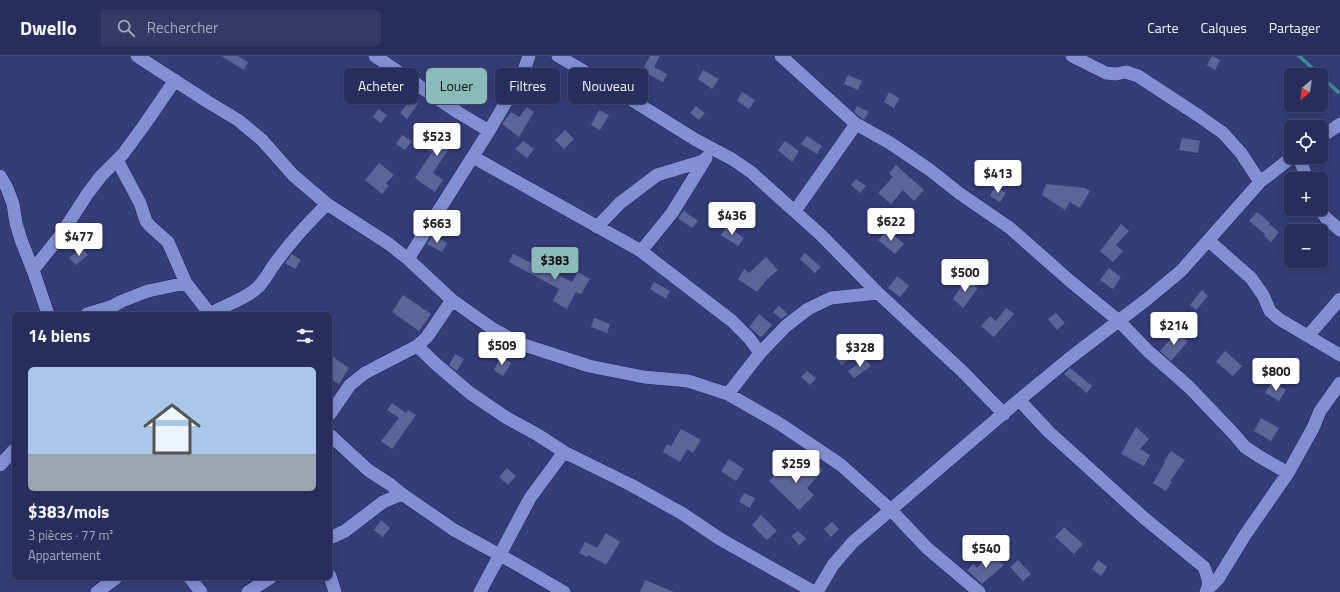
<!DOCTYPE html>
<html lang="fr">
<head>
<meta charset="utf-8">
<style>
  :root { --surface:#282e5b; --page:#343a64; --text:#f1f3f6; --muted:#a5a8bb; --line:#444a71; --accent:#8bbbb9 }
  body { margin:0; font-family:"Titillium Web",sans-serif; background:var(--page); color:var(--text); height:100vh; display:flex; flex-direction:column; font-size:15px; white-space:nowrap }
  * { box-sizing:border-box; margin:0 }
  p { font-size:13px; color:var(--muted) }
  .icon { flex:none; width:22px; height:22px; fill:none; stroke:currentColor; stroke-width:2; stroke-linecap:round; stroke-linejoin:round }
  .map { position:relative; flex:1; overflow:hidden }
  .drawer { position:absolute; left:12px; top:256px; width:320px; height:268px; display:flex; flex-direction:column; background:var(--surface); border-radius:6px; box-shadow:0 2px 10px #0003,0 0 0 1px var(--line) }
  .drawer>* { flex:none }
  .guide { position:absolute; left:344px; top:12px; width:380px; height:36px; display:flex; gap:8px }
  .needle { width:26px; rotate:209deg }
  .fabs { position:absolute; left:1284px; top:12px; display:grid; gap:8px }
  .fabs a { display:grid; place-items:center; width:44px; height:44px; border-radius:6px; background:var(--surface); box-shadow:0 2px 10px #0003,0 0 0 1px var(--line); font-size:20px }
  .price { position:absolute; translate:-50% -34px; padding:0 9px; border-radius:4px; background:#fff; color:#222; font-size:13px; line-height:26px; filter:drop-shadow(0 1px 2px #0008) }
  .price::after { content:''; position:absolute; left:50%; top:24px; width:12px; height:9px; margin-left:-6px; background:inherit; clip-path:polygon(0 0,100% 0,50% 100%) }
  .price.active { background:var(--accent); color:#111 }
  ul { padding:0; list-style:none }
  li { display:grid; align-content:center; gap:8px; height:212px; padding:0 16px }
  li span { display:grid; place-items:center; height:124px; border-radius:6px; color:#555 }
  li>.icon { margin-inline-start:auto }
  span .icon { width:72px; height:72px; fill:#fffc; stroke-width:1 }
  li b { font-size:17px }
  h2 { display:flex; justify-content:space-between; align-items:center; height:48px; padding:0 16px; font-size:17px }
  .pill { padding:0 14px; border-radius:6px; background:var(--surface); box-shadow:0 2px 10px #0003,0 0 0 1px var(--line); font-size:14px; line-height:36px }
  .pill.active { background:var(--accent); color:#111 }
  header { display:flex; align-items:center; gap:24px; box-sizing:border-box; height:56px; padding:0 20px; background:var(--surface); border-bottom:1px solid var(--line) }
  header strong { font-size:19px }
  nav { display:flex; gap:22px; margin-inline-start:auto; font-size:14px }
  .search { width:280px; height:36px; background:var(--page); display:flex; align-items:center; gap:10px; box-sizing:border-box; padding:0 14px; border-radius:6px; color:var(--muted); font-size:15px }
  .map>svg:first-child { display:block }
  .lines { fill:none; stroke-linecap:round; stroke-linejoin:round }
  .stream { stroke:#3f8c9e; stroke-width:3.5 }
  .building { fill:#5c6598 }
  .minor-casing { stroke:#1e215b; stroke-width:14 }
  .minor { stroke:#828fd3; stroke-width:13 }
</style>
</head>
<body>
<header>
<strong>Dwello</strong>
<div class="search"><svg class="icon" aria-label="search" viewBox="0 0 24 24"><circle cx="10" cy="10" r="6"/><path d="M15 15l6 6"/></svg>Rechercher</div>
<nav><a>Carte</a><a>Calques</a><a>Partager</a></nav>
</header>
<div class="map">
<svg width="1340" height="536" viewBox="0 0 1340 536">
  <rect width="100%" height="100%" fill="#353d79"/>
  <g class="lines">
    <!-- stream -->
    <path class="stream" d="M1299,0L1320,19
      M1321,20L1338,36"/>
  </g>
  <!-- building -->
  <path class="building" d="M221,0H238L248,6L244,14Z
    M650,0H660L654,11L667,18L663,26L642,15Z
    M1212,0L1220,4L1215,14L1207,9Z
    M703,14L719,23L712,33L698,23Z
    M848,19L862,25L858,34L844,28Z
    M543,20L551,25L546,34L538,29Z
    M742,36L755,44L749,53L737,45Z
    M889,36L899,42L894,52L884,46Z
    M411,43L418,48L407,63L400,57Z
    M696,50L705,57L699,64L690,57Z
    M857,50L869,56L864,64L854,56Z
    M527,51L534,56L519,81L502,68L511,56L519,61Z
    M378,53L387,59L381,67L373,61Z
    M599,54L609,59L600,74L591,69Z
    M444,67L459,77L433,117L443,124L435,136L415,122L432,96L427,94Z
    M565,74L574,83L564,93L555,84Z
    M402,79L412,85L405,94L396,88Z
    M807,80L822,90L817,98L801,88Z
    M1182,82L1200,85L1198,97L1179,94Z
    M523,85L534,93L527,102L515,93Z
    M785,85L799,95L792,106L778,94Z
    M379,107L394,119L386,127L389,130L382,138L365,124Z
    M896,109L924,134L914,145L903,134L891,148L878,137L893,121L889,117Z
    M856,123L866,130L860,137L851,129Z
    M1046,128L1085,132L1090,135L1080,152L1070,146L1065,154L1042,139Z
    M995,130L1006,137L1000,146L990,140Z
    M684,155L698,165L692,172L678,162Z
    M1257,156L1270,167L1269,168L1279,176L1271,186L1264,180L1265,178L1249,165Z
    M1121,168L1129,175L1116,189L1123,195L1113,206L1100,195Z
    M727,170L744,182L738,190L721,179Z
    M888,174L904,188L895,198L878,184Z
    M433,179L447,187L442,196L427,188Z
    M82,192L88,199L76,209L69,202Z
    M805,197L821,211L815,217L800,203Z
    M292,198L301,204L295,213L285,207Z
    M513,198L548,215L549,214L572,226L578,216L590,223L581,238L576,236L567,253L553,245L559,233L509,206Z
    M766,201L778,214L766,224L757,236L738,223L744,213L749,217Z
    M1109,212L1121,221L1113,233L1100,224Z
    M897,220L909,230L900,241L888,232Z
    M966,223L978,232L963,252L953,243Z
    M654,226L670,235L666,243L650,233Z
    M1202,234L1208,240L1196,254L1190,249Z
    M403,239L431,258L419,275L392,256Z
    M779,250L788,258L781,263L773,256Z
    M1006,252L1014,258L994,281L981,270L990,260L996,265Z
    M1056,257L1065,267L1057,274L1048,263Z
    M759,258L772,269L761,281L749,271Z
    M594,262L610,268L607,277L591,271Z
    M1177,276L1188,285L1171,305L1160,295Z
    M841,295L848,304L842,309L834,301Z
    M1225,295L1242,310L1233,320L1216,306Z
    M455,298L464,303L457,315L449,309Z
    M330,299L349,312L339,328L330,323Z
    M501,301L511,307L503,320L494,314Z
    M865,303L871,310L854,322L848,315Z
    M1070,312L1092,330L1087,337L1064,318Z
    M807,315L816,322L810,329L801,321Z
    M1272,326L1286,334L1279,345L1265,337Z
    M392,347L406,357L408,354L416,359L392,393L381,385L399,362L387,354Z
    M1261,362L1279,372L1271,385L1254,375Z
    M1136,371L1149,383L1140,393L1150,399L1144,410L1121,398Z
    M681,373L701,384L693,397L687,393L680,406L663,396L667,388L671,390Z
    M1171,395L1185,404L1170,425L1172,426L1166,435L1153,427L1165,406L1164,405Z
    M729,403L744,413L736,425L721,415Z
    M813,406L823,414L807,432L814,439L799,454L769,425L785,408L799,422Z
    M507,412L516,420L508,429L499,421Z
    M744,437L755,442L750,452L739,446Z
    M761,459L777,475L767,484L752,469Z
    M381,464L390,472L383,481L374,474Z
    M832,466L839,473L831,481L824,473Z
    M1064,471L1083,488L1074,498L1055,481Z
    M798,475L806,483L799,489L791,480Z
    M606,477L620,486L606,509L588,499L587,501L579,497L585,486L597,492Z
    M990,497L1004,509L982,528L967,514L974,508L977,512Z
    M1018,504L1031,518L1023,525L1010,511Z
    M1098,504L1107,511L1101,520L1092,513Z
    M645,524L674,536H640Z"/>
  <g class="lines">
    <defs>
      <path id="minor" d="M137,0L208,46L238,64L262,84L293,119L327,148L389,188L408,203L452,244L493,273L521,288L589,310L644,321L688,325L728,338L780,368L841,409L891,454L927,492L979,536
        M375,0L459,57L489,75
        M558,0L611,31L696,84L732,103L751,116L821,179L878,237L962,315L1004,358
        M781,0L856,68L890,87L930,114L959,137L1010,172L1070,225L1119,265L1148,295L1189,331L1233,377L1245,391L1260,401L1288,417
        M1072,0L1106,17L1116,18L1126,16L1138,20L1199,60L1223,77L1241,97L1260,126
        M1321,81L1340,68
        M473,101L641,195L732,265L749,282L760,297
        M1299,101L1307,123
        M117,104L140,147L146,165L150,170L168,186L186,227L210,258
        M0,120L7,132L13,148L16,167L21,184L33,214L48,258
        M1320,153L1326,162L1340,174
        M795,155L856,68
        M597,171L620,147L657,119L703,105
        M1209,185L1251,222L1263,239L1270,255L1279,263L1340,299
        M641,195L672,157L706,102
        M408,203L489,75L523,17L529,0
        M33,214L60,180L88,137L101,120L123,98L145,68L175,24
        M87,258L113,250L122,245L148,235L186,227
        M210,258C225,249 243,244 256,233C265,225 269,215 276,206C291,185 309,166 327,148
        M1308,280L1340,243
        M417,290L437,309L470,337L507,362L538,379L564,396L631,429L683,458L720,483L814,536
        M728,338L760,297L786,270L808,253L831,242L878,237
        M1019,344L1049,376L1144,462L1204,511C1207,519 1211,528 1206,536
        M330,358L350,329L365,317L417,290L427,281L452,244
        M330,379L368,414L391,429L402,438L454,474L516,508L564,536
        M0,409L14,394
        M330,482L345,475L383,446L402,438
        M330,520L335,536
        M190,522L201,536
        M1209,532L1218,523L1245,479L1288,417L1313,372L1320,355L1340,327
        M97,536L116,522
        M248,536L270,522
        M480,536L530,442L564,396
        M817,536L833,509L853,486L1019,344L1070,302L1146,244L1181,215L1260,126L1292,101"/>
    </defs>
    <!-- minor casing -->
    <use href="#minor" class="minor-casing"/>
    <!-- minor -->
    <use href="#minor" class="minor"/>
  </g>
</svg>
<div class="fabs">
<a><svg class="needle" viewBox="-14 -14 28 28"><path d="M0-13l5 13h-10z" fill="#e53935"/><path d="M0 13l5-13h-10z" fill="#a5a8bb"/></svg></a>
<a><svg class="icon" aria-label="locate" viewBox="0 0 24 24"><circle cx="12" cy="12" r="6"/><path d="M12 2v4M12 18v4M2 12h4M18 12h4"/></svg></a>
<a>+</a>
<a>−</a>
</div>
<b class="price" style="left:437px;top:101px">$523</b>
<b class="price" style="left:998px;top:138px">$413</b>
<b class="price" style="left:732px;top:180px">$436</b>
<b class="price" style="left:891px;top:186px">$622</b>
<b class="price" style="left:437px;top:188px">$663</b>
<b class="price" style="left:79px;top:201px">$477</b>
<b class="price active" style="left:555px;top:225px">$383</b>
<b class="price" style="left:965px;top:237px">$500</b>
<b class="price" style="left:1174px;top:290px">$214</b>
<b class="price" style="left:502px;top:310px">$509</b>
<b class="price" style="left:860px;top:312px">$328</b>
<b class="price" style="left:1276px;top:336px">$800</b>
<b class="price" style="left:796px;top:428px">$259</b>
<b class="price" style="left:986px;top:513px">$540</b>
<div class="guide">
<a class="pill">Acheter</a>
<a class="pill active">Louer</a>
<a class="pill">Filtres</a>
<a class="pill">Nouveau</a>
</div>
<section class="drawer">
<h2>14 biens<svg class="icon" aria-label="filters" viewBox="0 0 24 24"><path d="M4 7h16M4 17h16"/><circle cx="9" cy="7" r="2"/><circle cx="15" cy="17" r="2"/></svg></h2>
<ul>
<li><span style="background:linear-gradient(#a9c7e8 70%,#9aa5b1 0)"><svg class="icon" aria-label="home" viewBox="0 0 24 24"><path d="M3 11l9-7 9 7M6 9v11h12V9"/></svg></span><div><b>$383/mois</b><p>3 pièces · 77 m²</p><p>Appartement</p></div></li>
</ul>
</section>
</div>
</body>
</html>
